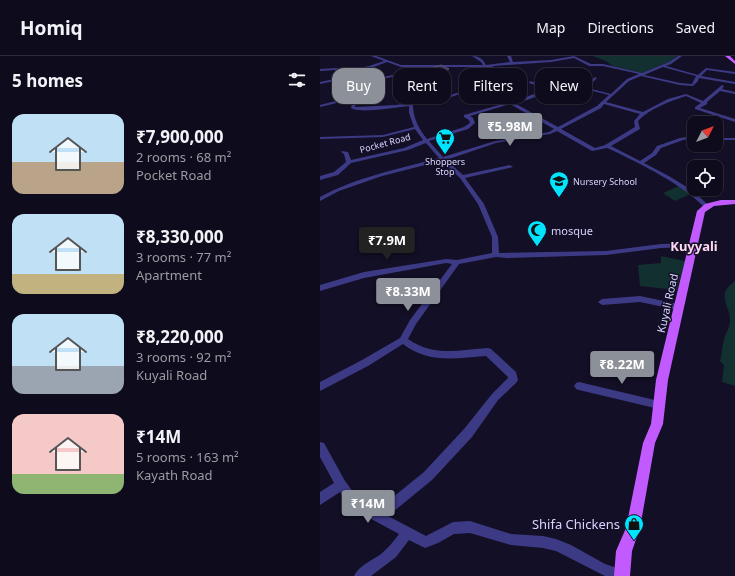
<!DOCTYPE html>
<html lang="en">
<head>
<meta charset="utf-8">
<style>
  :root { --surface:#0e0b1c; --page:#1c1929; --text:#f1f3f6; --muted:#9b9ba3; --line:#2e2b3b; --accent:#8c9099 }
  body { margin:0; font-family:"Noto Sans",sans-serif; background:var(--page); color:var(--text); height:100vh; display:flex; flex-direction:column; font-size:15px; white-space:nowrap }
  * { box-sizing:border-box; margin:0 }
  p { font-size:13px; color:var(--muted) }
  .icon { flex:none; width:22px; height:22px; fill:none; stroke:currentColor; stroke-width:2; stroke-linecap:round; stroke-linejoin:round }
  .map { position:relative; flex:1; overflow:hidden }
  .drawer { display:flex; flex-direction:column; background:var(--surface); width:320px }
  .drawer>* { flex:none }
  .guide { position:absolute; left:12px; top:12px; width:343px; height:36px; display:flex; gap:8px }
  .needle { width:26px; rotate:48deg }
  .controls { position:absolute; left:367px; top:60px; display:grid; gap:8px }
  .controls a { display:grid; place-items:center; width:36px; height:36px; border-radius:8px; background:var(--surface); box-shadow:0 1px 3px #0004,0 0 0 1px var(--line); font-size:20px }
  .price { position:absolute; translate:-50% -34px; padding:0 9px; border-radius:4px; background:var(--accent); color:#fff; font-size:13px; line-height:26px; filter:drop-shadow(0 1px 2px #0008) }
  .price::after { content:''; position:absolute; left:50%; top:24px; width:12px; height:9px; margin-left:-6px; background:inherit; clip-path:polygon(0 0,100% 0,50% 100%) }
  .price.selected { background:#222; color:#fff }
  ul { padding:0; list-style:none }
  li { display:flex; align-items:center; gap:12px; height:100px; padding:0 12px }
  li span { display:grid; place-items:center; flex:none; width:112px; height:80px; border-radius:12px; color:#555 }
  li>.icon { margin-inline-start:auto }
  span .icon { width:48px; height:48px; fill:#fffc; stroke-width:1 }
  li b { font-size:17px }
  h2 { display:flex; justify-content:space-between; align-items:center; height:48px; padding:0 12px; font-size:17px }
  .tag { padding:0 14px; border-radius:12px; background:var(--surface); box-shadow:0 1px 3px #0004,0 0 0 1px var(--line); font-size:14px; line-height:36px }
  .tag.selected { background:var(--accent); color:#fff }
  header { display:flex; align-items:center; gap:24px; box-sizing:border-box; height:56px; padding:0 20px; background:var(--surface); border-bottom:1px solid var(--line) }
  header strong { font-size:19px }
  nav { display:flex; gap:22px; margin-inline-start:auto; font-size:14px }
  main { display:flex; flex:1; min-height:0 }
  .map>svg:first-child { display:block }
  .green { fill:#12302f }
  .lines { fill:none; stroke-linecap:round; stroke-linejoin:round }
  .minor { fill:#3d3a85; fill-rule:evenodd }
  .major { fill:#c25bff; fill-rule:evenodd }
  .wall { fill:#312854 }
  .shaded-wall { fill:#1d163a }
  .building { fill:#433a66; stroke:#5a527e }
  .labels { text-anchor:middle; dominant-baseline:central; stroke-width:3; stroke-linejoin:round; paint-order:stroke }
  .far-street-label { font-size:9px; fill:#d9d4ff; stroke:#130f26 }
  .far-poi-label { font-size:9px; fill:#d9d4ff; stroke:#130f26 }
  .poi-label { font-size:11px; fill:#d9d4ff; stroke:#130f26; text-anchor:start }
  .street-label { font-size:11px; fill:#d9d4ff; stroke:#130f26 }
  .quarter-label { font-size:13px; font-weight:bold; fill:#ffd6f0; stroke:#130f26 }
  .near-poi-label { font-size:13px; fill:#d9d4ff; stroke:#130f26; text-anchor:end }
</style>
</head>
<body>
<header>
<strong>Homiq</strong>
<nav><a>Map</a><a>Directions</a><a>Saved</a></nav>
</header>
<main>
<section class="drawer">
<h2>5 homes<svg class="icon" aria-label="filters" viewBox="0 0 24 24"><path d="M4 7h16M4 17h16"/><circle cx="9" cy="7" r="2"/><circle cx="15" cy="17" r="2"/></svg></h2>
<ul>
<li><span style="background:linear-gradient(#bfe0f5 60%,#b9a48a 0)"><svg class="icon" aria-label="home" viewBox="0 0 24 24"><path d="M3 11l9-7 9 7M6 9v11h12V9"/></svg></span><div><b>₹7,900,000</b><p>2 rooms · 68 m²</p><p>Pocket Road</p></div></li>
<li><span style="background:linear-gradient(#bfe0f5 75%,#c2b280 0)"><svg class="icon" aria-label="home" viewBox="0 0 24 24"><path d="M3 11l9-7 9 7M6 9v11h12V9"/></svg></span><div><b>₹8,330,000</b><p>3 rooms · 77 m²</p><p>Apartment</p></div></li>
<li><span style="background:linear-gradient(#bfe0f5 65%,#9aa5b1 0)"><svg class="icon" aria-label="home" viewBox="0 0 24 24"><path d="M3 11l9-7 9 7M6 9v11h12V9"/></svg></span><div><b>₹8,220,000</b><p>3 rooms · 92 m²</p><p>Kuyali Road</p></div></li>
<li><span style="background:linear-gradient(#f6c9c9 75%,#8fb573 0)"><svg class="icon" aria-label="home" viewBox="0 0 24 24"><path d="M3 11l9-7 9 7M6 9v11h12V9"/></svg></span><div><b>₹14M</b><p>5 rooms · 163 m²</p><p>Kayath Road</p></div></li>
</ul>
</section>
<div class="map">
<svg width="415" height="520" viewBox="0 0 415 520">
  <rect width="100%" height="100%" fill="#130f26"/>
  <!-- green -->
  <path class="green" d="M273,0H357L349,6L322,17L296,11L291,9L286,5Z
    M203,67L216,75L203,79L190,71Z
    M359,130L371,138L355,145L343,137Z
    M341,200L365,205L357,234L320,230L318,209L341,207Z
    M415,225V330L402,326L404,309L400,305C402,298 402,290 404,283C406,277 410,270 410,265C410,248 395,239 415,225Z"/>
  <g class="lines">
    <!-- minor -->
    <path class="minor" d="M51,0H56L81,9H163L161,6L152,0C159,0 163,3 166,9L190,6L187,0H191L193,6L231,4L254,0L271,8H283L322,17L349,6L358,0H362L351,8L346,10L378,19L386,12L415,16V18L387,14L381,20L415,26V28L379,22L378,25L373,30L360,29L321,20L309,25L286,46L323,56L348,43L366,38L383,45L402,29L404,30L402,33L415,36V38L400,35L387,46V48L380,52L415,63V66L375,53V51L381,47L366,40C349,46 330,52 318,65L320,73L291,90L320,105L332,97L337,90L360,82L374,80V82L363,84L341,92L336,99L324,107C347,119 370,130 388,149V151H384C360,127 326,111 296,96L287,92L272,95L237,75L230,78L176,87L126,104L143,119L190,109L193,111L145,122L164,148L178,181L179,197L286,195L341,188L373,187L376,189L373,191L341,192L286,199L187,202L176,201L139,208L96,268L88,283C113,301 139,294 168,292L171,293L196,316L198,324L196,327L178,344L152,381L112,424L68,460L106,480L133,466L150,465L191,478L223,480L236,483L251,489L285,508L306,515L308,520H285L236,495L223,492L191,489L150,477L134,478L118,487L105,492L89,484L76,501L51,520H34C38,510 53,504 61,498C68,492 74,485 79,478L31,452L20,436L0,449V436L14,427L0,401V386L4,387L25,425L39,444L57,454L104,416L144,373L172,338L188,322V321L166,300C137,302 108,308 83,288L48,310L0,335V326L42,304L80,282L90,264L132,208L126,207L44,222L0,235V229L44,216L126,203L137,204L172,197V181L158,148L140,122L121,105L62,120L19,135L0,145V141C37,121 78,113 119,102L106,87L88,94L31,107L18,119L0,124V120L14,116L26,106L24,98L21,96L22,95L28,96L31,104L84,92L103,84L95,73L63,81L0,83V81L63,79L94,71L89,57V50C78,51 39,58 31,52L32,48L29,44L0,51V49L27,42L15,25L0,28V26L14,23L11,19L16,17L15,14L0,15V13L17,12L19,13L20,16L49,10L64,5ZM254,2L269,10H283L319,18L307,23L291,38L264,31L259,33L262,27H272L277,22L275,21L270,25H260L254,36L250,38L210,25L209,27L227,33L193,46L155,32L173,16V10L231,6ZM67,6L81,11H98L99,14L21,29L15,20L51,12ZM102,11H169L170,15L152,30L140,36L127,40L76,49L35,51L36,48L23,31L72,21L88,36L99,34L105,37L124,35V33L119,28L122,26V24L104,14ZM343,11L376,20L372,28L360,27L324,19ZM101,15L118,25L114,28L119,32L106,35L100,32L90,34L76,21ZM152,33L186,47L144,59V61L149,64L150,67L144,71L107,83C99,73 93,62 93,49L129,42ZM265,33L289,39L277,50L238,71L196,48L231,35L250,41ZM190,48L234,73L229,76L175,85L123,101L109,85L148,73L155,67L153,62L150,60ZM284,48L320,58L314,65L315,71L285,89L275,92L241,73L281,52Z
      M396,80L405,82H415V84H405L396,82Z
      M320,240L358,248L362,251L358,254L320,246L282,249L278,246L282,243Z
      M259,326L339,345L342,346L344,349L342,352L339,353L259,334L256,333L254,330L256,327Z"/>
    <!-- major -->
    <path class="major" d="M405,0H410L415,5V8Z
      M401,144H415V148L394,150L385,156L348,324L343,368L335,387L320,472L312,495L310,520H294L296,495L306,472L323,387L331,368L336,324L377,155L385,148Z"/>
  </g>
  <!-- wall -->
  <path class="wall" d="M111,12L130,17L119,20L112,17Z"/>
  <!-- shaded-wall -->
  <path class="shaded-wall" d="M129,13L130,17L119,20L118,16Z"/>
  <!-- building -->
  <path class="building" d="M121,9L129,13L118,16L111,12Z"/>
  <!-- icons -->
  <defs>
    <symbol id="supermarket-pin" viewBox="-11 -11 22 30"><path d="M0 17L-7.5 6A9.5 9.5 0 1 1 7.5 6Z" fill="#00e5ff" stroke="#130f26"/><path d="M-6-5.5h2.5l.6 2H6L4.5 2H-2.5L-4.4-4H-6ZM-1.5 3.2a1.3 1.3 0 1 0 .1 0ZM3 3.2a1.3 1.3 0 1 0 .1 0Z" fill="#111"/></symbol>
    <symbol id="school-pin" viewBox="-11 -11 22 30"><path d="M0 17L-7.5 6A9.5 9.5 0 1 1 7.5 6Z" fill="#00e5ff" stroke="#130f26"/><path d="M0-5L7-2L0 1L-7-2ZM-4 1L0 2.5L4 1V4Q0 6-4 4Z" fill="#111"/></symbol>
    <symbol id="mosque-pin" viewBox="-11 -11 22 30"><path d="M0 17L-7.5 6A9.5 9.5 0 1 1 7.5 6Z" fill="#00e5ff" stroke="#130f26"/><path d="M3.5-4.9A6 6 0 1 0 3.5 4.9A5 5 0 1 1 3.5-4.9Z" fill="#111"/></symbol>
    <symbol id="shop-pin" viewBox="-11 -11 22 30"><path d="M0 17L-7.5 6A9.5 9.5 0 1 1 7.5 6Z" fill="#00e5ff" stroke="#130f26"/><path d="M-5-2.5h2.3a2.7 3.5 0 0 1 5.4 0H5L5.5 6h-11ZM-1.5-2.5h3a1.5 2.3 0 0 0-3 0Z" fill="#111"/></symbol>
  </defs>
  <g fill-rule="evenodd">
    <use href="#supermarket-pin" x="114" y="71" width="22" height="30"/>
    <use href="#school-pin" x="228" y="114" width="22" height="30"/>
    <use href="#mosque-pin" x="206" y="163" width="22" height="30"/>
    <use href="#shop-pin" x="303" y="457" width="22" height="30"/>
  </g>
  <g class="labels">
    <!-- far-street labels -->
    <g class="far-street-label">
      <text transform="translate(65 87) rotate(-15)">Pocket Road</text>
    </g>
    <!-- far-poi labels -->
    <g class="far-poi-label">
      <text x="125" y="105">Shoppers<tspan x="125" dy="10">Stop</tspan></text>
      <text x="253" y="125" text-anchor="start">Nursery School</text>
    </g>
    <!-- poi labels -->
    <g class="poi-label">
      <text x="231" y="174">mosque</text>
    </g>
    <!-- street labels -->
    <g class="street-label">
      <text transform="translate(347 247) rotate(-77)">Kuyali Road</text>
    </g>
    <!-- quarter labels -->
    <g class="quarter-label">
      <text x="374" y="190">Kuyyali</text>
    </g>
    <!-- near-poi labels -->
    <g class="near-poi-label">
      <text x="300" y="468">Shifa Chickens</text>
    </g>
  </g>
</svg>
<div class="controls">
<a><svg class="needle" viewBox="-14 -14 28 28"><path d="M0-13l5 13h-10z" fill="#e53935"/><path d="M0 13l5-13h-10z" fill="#9b9ba3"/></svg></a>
<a><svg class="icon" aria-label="locate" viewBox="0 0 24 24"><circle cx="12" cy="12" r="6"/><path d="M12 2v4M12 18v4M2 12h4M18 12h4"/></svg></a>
</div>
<b class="price" style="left:190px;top:91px">₹5.98M</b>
<b class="price selected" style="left:67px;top:205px">₹7.9M</b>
<b class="price" style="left:88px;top:256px">₹8.33M</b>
<b class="price" style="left:302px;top:329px">₹8.22M</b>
<b class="price" style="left:48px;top:468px">₹14M</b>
<div class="guide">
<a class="tag selected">Buy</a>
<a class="tag">Rent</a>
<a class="tag">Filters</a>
<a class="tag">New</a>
</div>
</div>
</main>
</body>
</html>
